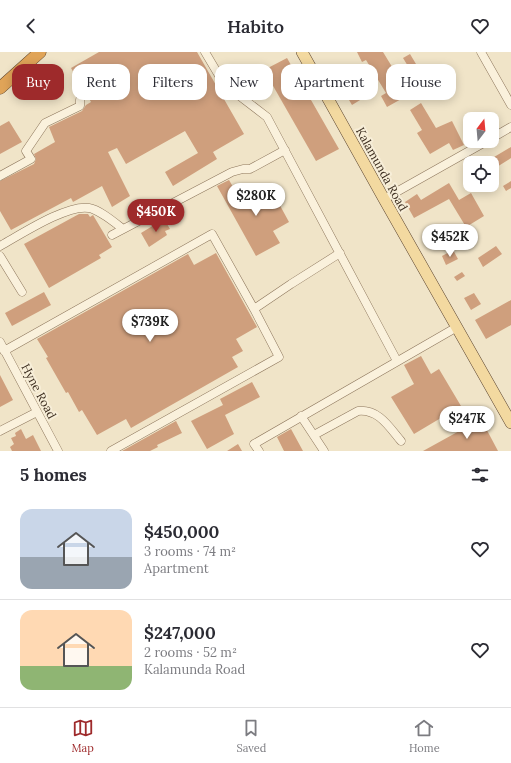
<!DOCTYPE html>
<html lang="en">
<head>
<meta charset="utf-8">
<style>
  :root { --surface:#fff; --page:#f7f7f7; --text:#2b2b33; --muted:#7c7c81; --line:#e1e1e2; --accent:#9e2a2b }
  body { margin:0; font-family:Lora,serif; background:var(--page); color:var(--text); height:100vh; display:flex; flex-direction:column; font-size:15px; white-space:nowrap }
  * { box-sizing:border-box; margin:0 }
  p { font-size:13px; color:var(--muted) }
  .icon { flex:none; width:22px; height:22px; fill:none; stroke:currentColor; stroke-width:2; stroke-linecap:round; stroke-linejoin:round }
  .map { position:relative; height:399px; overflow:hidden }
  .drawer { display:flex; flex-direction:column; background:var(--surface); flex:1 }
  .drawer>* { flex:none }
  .banner { position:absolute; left:12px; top:12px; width:487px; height:36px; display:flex; gap:8px }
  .needle { width:26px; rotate:16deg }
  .fabs { position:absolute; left:463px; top:60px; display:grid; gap:8px }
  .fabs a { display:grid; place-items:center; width:36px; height:36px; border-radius:8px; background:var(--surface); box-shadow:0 2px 10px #0003; font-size:20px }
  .price { position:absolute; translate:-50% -34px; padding:0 9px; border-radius:14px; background:#fff; color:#222; font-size:13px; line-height:26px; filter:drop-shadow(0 1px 2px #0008) }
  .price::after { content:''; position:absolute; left:50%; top:24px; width:12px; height:9px; margin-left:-6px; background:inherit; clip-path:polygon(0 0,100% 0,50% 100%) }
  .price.on { background:var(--accent); color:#fff }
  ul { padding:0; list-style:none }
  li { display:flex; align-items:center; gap:12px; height:100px; padding:0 20px }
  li+li { border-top:1px solid var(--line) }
  li span { display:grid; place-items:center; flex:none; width:112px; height:80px; border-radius:12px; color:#555 }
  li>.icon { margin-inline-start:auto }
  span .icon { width:48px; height:48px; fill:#fffc; stroke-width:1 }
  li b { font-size:17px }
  h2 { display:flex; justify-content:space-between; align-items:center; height:48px; padding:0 20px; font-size:17px }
  .pill { padding:0 14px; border-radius:12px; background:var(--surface); box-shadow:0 2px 10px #0003; font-size:14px; line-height:36px }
  .pill.on { background:var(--accent); color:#fff }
  header { display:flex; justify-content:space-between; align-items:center; height:52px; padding:0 20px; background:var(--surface); font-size:18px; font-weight:600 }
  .tab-bar { display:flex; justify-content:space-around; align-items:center; height:56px; border-top:1px solid var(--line); background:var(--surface); font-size:11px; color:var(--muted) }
  .tab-bar a { display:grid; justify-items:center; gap:2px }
  .tab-bar .on { color:var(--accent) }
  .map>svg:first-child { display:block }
  .building { fill:#cf9f7d }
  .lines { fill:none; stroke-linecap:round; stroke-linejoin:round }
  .minor-casing { stroke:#8d765c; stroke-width:9 }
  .major-casing { stroke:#5b4430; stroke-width:12 }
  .highway-casing { stroke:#5b4430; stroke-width:13 }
  .minor { stroke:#faf1dc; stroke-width:8 }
  .major { stroke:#f3d9a0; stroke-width:11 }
  .highway { stroke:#e0a458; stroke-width:12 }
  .labels { text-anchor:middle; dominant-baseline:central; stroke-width:4; stroke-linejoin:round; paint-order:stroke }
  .street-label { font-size:12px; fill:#3d2e20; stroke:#f7eed8 }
</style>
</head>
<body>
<header><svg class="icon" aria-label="back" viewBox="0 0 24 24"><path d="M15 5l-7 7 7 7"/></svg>Habito<svg class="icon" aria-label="heart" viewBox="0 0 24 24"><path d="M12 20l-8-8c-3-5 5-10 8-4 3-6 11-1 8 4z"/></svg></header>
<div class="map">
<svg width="511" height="399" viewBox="0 0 511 399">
  <rect width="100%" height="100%" fill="#f0e4c8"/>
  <!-- building -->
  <path class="building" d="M99,0H197L244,82L213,100L217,107L173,134L165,120L198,101L185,79L126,112L117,96L108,100L130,144L112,155L102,134L73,150L71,146L11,178L0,159V129L34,112L36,107L34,102L55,90L49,75L82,59L86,53L91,50L71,16Z
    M357,0H383L394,18L390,20L398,34L414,24L403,6L410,2L425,27L417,32L420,37L416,40L417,41L404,48L403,46L387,55L381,44L386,41L366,8L362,10Z
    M287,6L339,97L316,109L264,18Z
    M357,30L365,45L352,53L343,38Z
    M421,51L436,76L452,69L464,93L453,98L449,91L430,102L417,81L422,78L410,58Z
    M9,69L22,90L0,102V74Z
    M511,95V106L492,118V111H484Z
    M229,128L243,152L271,137L289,170L273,179L280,191L256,204L217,134Z
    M511,129V136L506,139L503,134Z
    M449,131L459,148L471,141L484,164L466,175L449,147L414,166L405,150L417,142L421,148Z
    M79,162H88L90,165L93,163L112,195L99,203L101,206L49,236L24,192Z
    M164,167L170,177L165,179L167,183L149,195L141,181Z
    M443,172L448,182L434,189L429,179Z
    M496,194L502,202L483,215L478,206Z
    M453,198L458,207L446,213L442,204Z
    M216,201L257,275L236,287L243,299L232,305L238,315L131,376L126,367L97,383L82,358L79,360L68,340L66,341L46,306L48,305L37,287L188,202L194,213Z
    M462,220L465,224L457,229L454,225Z
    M44,240L51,253L12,274L5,261Z
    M474,241L481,252L471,258L464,246Z
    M511,248V273L486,287L475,268Z
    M421,304L431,322L439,317L461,354L414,382L391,345L414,332L404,313Z
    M0,323L13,348L0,355Z
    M252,330L260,345L225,363L234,382L207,397L191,369L223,353L220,347Z
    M481,367L498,399H423Z
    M176,369L182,381L157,393L158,395L150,399H122Z
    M21,377L26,387L33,383L41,399H12L10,395L14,392L11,386L16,384L15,381Z
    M291,377L303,399H284L277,385Z
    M238,392L242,399H227Z"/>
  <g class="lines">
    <defs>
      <path id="minor" d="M205,0L224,32L267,65L397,309
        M481,0L511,53
        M492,86L511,75
        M0,124L31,107L26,99L45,71L80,54V48
        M384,147L487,89
        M112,183L232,120L243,117H250L285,98
        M0,194C20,183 67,152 89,156C100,158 114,170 123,177
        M0,204L22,240
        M254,257L291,232L340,201
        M0,290L58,399
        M4,299L212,182L254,257L279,305L111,399
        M301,364L324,399
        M0,379L37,360
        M314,383L358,359C379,357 389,375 401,389
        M259,399L254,392L457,275"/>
      <path id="major" d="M302,0L384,147L511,371"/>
      <path id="highway" d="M0,36L40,0"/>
    </defs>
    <!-- minor casing -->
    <use href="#minor" class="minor-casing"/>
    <!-- major casing -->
    <use href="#major" class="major-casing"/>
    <!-- highway casing -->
    <use href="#highway" class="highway-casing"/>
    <!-- minor -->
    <use href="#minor" class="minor"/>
    <!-- major -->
    <use href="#major" class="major"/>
    <!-- highway -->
    <use href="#highway" class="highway"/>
  </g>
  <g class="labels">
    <!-- street labels -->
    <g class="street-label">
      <text transform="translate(382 117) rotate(61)">Kalamunda Road</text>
      <text transform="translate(39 339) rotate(62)">Hyne Road</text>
    </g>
  </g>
</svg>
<div class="fabs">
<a><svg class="needle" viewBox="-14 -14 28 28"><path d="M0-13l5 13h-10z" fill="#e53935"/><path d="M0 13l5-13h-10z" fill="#7c7c81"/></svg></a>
<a><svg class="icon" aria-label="locate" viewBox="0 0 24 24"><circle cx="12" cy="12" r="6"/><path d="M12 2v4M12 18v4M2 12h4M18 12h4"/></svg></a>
</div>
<b class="price" style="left:256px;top:165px">$280K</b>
<b class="price on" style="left:156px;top:181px">$450K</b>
<b class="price" style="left:450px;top:206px">$452K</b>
<b class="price" style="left:150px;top:291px">$739K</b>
<b class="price" style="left:467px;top:388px">$247K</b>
<div class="banner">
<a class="pill on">Buy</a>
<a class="pill">Rent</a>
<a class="pill">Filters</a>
<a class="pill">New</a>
<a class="pill">Apartment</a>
<a class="pill">House</a>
</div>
</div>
<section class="drawer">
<h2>5 homes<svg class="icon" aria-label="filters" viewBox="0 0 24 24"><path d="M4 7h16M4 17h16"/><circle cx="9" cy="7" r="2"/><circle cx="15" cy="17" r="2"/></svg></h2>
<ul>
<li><span style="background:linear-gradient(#c9d6e8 60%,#9aa5b1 0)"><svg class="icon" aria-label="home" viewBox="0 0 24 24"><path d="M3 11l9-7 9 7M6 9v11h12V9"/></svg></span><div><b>$450,000</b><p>3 rooms · 74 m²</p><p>Apartment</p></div><svg class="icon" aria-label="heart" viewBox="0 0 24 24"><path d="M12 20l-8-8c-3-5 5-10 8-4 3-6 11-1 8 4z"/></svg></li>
<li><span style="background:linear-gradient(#ffd9b3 70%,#8fb573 0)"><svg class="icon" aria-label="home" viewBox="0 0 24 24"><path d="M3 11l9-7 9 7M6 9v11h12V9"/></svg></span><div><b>$247,000</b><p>2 rooms · 52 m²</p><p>Kalamunda Road</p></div><svg class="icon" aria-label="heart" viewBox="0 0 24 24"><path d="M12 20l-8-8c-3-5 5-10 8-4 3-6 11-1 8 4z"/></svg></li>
</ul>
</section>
<nav class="tab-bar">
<a class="on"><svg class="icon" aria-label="map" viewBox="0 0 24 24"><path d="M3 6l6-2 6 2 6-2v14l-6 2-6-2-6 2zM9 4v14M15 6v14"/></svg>Map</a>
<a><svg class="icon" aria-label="saved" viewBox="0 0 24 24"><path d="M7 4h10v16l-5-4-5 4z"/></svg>Saved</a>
<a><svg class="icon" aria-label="home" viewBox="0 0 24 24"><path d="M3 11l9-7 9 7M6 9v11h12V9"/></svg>Home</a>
</nav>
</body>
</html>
